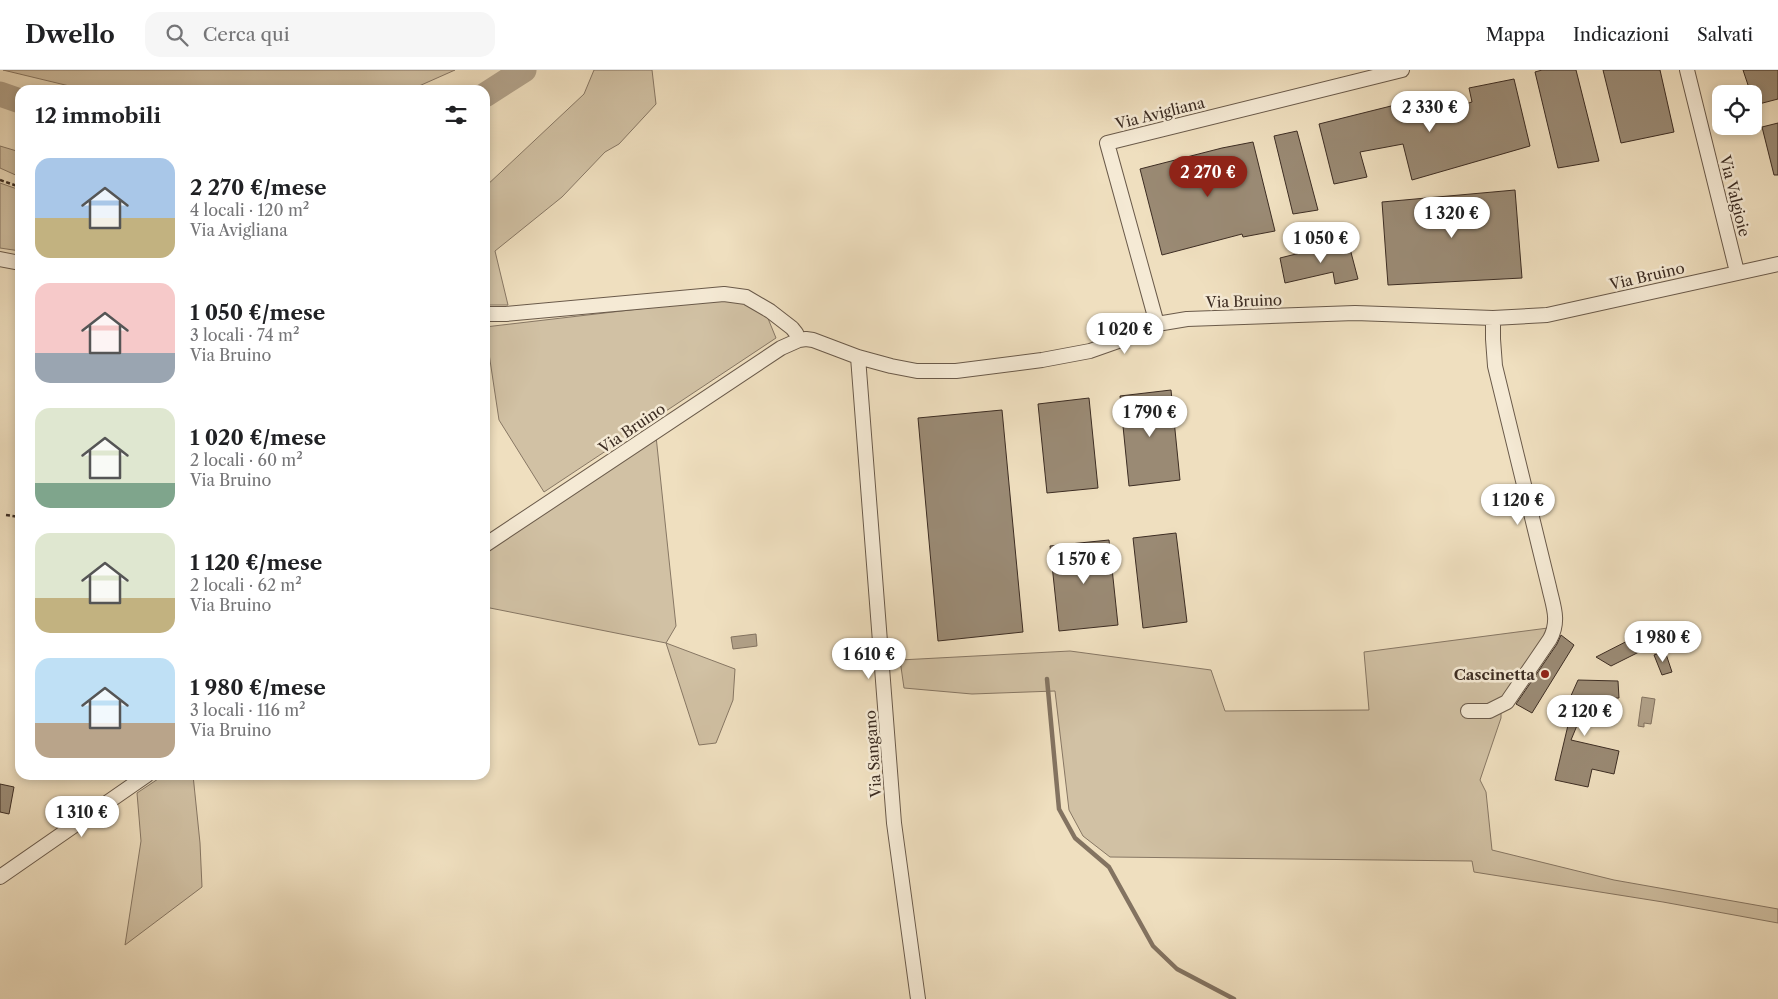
<!DOCTYPE html>
<html lang="it">
<head>
<meta charset="utf-8">
<style>
  :root { --surface:#fff; --page:#f6f6f6; --text:#202124; --muted:#757577; --line:#e0e0e0; --accent:#8f2418 }
  body { margin:0; font-family:"Libre Caslon Text",serif; background:var(--page); color:var(--text); height:100vh; display:flex; flex-direction:column; font-size:19px; white-space:nowrap }
  * { box-sizing:border-box; margin:0 }
  p { font-size:16px; color:var(--muted) }
  .icon { flex:none; width:28px; height:28px; fill:none; stroke:currentColor; stroke-width:2; stroke-linecap:round; stroke-linejoin:round }
  .map { position:relative; flex:1; overflow:hidden }
  .drawer { position:absolute; left:15px; top:15px; width:475px; height:695px; display:flex; flex-direction:column; background:var(--surface); border-radius:15px; box-shadow:0 2px 8px #0003 }
  .drawer>* { flex:none }
  .buttons { position:absolute; left:1712px; top:15px; display:grid; gap:10px }
  .buttons a { display:grid; place-items:center; width:50px; height:50px; border-radius:10px; background:var(--surface); box-shadow:0 2px 8px #0003; font-size:25px }
  .price { position:absolute; translate:-50% -42px; padding:0 11px; border-radius:18px; background:#fff; color:#222; font-size:16px; line-height:32px; filter:drop-shadow(0 1px 2px #0008) }
  .price::after { content:''; position:absolute; left:50%; top:30px; width:15px; height:11px; margin-left:-8px; background:inherit; clip-path:polygon(0 0,100% 0,50% 100%) }
  .price.on { background:var(--accent); color:#fff }
  ul { padding:0; list-style:none }
  li { display:flex; align-items:center; gap:15px; height:125px; padding:0 20px }
  li span { display:grid; place-items:center; flex:none; width:140px; height:100px; border-radius:15px; color:#555 }
  li>.icon { margin-inline-start:auto }
  span .icon { width:60px; height:60px; fill:#fffc; stroke-width:1 }
  li b { font-size:21px }
  h2 { display:flex; justify-content:space-between; align-items:center; height:60px; padding:0 20px; font-size:21px }
  header { display:flex; align-items:center; gap:30px; box-sizing:border-box; height:70px; padding:0 25px; background:var(--surface); border-bottom:1px solid var(--line) }
  header strong { font-size:24px }
  nav { display:flex; gap:28px; margin-inline-start:auto; font-size:18px }
  .search { width:350px; height:45px; background:var(--page); display:flex; align-items:center; gap:12px; box-sizing:border-box; padding:0 18px; border-radius:15px; color:var(--muted); font-size:19px }
  .map>svg:first-child { display:block }
  .green { fill:#d1c1a4; stroke:#877764 }
  .water { fill:#b2a28a; stroke:#837361 }
  .lines { fill:none; stroke-linecap:round; stroke-linejoin:round }
  .stream { stroke:#837361; stroke-width:4.5 }
  .river { stroke:#b2a28a; stroke-width:25 }
  .building { fill:#9a8a74; stroke:#3d2d23 }
  .minor-casing { stroke:#6a5a4a; stroke-width:16 }
  .path { stroke:#3d2d23; stroke-width:2.5; stroke-dasharray:4 2.5; stroke-linecap:butt }
  .minor { stroke:#f5ead5; stroke-width:14 }
  .poi-dot { fill:#8f2418; stroke:#f5ead5; stroke-width:2 }
  .labels { text-anchor:middle; dominant-baseline:central; stroke-width:5; stroke-linejoin:round; paint-order:stroke }
  .street-label { font-size:15px; fill:#3d2d23; stroke:#f5ead5 }
  .poi-label { font-size:15px; font-weight:bold; fill:#3d2d23; stroke:#f5ead5; text-anchor:end }
</style>
</head>
<body>
<header>
<strong>Dwello</strong>
<div class="search"><svg class="icon" aria-label="search" viewBox="0 0 24 24"><circle cx="10" cy="10" r="6"/><path d="M15 15l6 6"/></svg>Cerca qui</div>
<nav><a>Mappa</a><a>Indicazioni</a><a>Salvati</a></nav>
</header>
<div class="map">
<svg width="1778" height="929" viewBox="0 0 1778 929">
  <rect width="100%" height="100%" fill="#efdfbf"/>
  <filter id="stains"><feTurbulence type="fractalNoise" baseFrequency=".004" numOctaves="4"/><feColorMatrix values="0 0 0 0 .2 0 0 0 0 .09 0 0 0 0 .02 0 0 0 .5 -.17"/></filter>
  <radialGradient id="worn" r=".72"><stop offset=".6" stop-color="#630" stop-opacity="0"/><stop offset="1" stop-color="#630" stop-opacity=".3"/></radialGradient>
  <!-- green -->
  <path class="green" d="M3,0H455L410,20H86Z
    M594,0H652L656,34L619,74L605,82L562,127L495,181L508,235H485V117L584,24Z
    M0,76L20,82V107L0,98Z
    M0,113L20,120V181L0,178Z
    M724,229L743,232L767,246L776,268L544,422L499,350L485,257Z
    M656,366L676,556L666,573L735,599L733,630L716,673L699,675L666,573L485,537V483Z
    M1548,558V566L1501,631V648L1480,710L1486,722L1492,780L1614,810L1778,839V853L1663,832L1474,802L1472,791L1110,787L1083,766L1069,740L1055,621L972,624L904,618L900,590L1070,581L1211,600L1225,641L1369,640L1364,582Z
    M164,705H193L200,773L202,817L125,875L141,771L137,723Z"/>
  <!-- water -->
  <path class="water" d="M756,564L757,576L733,579L731,567Z
    M1642,627L1655,629L1651,654L1644,653V657L1638,656Z"/>
  <g class="lines">
    <!-- stream -->
    <path class="stream" d="M1047,609L1059,739L1075,768L1109,797L1153,876L1177,899L1234,929"/>
    <!-- river -->
    <path class="river" d="M0,24L20,31
      M485,25L524,0"/>
  </g>
  <!-- building -->
  <path class="building" d="M1542,0H1576L1599,91L1558,98L1535,2Z
    M1603,0H1660L1674,62L1621,73Z
    M1743,0H1778V29L1755,35L1754,24H1751Z
    M1514,9L1530,76L1412,110L1403,74L1360,82L1367,107L1334,114L1319,54L1435,25L1438,42L1472,32L1469,18Z
    M1778,53V105H1774L1762,57Z
    M1297,61L1318,140L1293,144L1274,66Z
    M1253,72L1275,161L1243,167L1242,164L1162,185L1140,99L1222,78Z
    M1515,120L1522,208L1388,215L1382,132Z
    M1348,171L1358,209L1335,214L1333,202L1285,213L1280,188Z
    M1171,320L1180,410L1129,416L1120,326Z
    M1089,328L1098,418L1047,423L1038,334Z
    M1002,340L1023,562L938,571L918,348Z
    M1176,463L1187,552L1143,558L1133,468Z
    M1109,470L1118,555L1059,561L1050,476Z
    M1641,564L1647,578L1611,596L1596,587Z
    M1561,565L1574,575L1532,643L1516,634L1557,574Z
    M1665,581L1672,602L1662,605L1654,585Z
    M1578,610L1618,611L1619,628L1588,629L1571,670L1619,681L1614,704L1592,699L1588,717L1555,710L1569,651L1561,648Z
    M0,714L14,717L9,744L0,742Z"/>
  <g class="lines">
    <defs>
      <path id="minor" d="M1687,0L1737,202
        M0,189L20,193
        M485,244H506L724,224L746,227L770,241L792,258L796,263L799,270L806,269L813,270L858,287L891,296L917,301H956L1042,290L1090,281L1127,268L1157,254L1187,249L1355,243L1493,248L1547,245L1778,194
        M1157,254L1107,73L1402,0
        M858,287L894,753L918,929
        M485,475L781,278L799,270
        M1468,641H1489L1507,632L1550,569C1560,550 1553,536 1549,517L1495,296L1493,269V248
        M0,807L147,705"/>
    </defs>
    <!-- minor casing -->
    <use href="#minor" class="minor-casing"/>
    <!-- path -->
    <path class="path" d="M0,110L20,117
      M6,445L20,447"/>
    <!-- minor -->
    <use href="#minor" class="minor"/>
  </g>
  <!-- markers -->
  <circle class="poi-dot" cx="1545" cy="604" r="5"/>
  <g class="labels">
    <!-- street labels -->
    <g class="street-label">
      <text transform="translate(1160 43) rotate(-14)">Via Avigliana</text>
      <text transform="translate(1735 126) rotate(76)">Via Valgioie</text>
      <text transform="translate(1647 206) rotate(-13)">Via Bruino</text>
      <text transform="translate(1244 231) rotate(-2)">Via Bruino</text>
      <text transform="translate(632 358) rotate(-34)">Via Bruino</text>
      <text transform="translate(873 684) rotate(-94)">Via Sangano</text>
    </g>
    <!-- poi labels -->
    <g class="poi-label">
      <text x="1535" y="604">Cascinetta</text>
    </g>
  </g>
  <rect width="100%" height="100%" filter="url(#stains)"/>
  <rect width="100%" height="100%" fill="url(#worn)"/>
</svg>
<div class="buttons">
<a><svg class="icon" aria-label="locate" viewBox="0 0 24 24"><circle cx="12" cy="12" r="6"/><path d="M12 2v4M12 18v4M2 12h4M18 12h4"/></svg></a>
</div>
<b class="price" style="left:1430px;top:63px">2 330 €</b>
<b class="price on" style="left:1208px;top:128px">2 270 €</b>
<b class="price" style="left:1452px;top:169px">1 320 €</b>
<b class="price" style="left:1321px;top:194px">1 050 €</b>
<b class="price" style="left:1125px;top:285px">1 020 €</b>
<b class="price" style="left:1150px;top:368px">1 790 €</b>
<b class="price" style="left:1518px;top:456px">1 120 €</b>
<b class="price" style="left:1084px;top:515px">1 570 €</b>
<b class="price" style="left:1663px;top:593px">1 980 €</b>
<b class="price" style="left:869px;top:610px">1 610 €</b>
<b class="price" style="left:1585px;top:667px">2 120 €</b>
<b class="price" style="left:82px;top:768px">1 310 €</b>
<section class="drawer">
<h2>12 immobili<svg class="icon" aria-label="filters" viewBox="0 0 24 24"><path d="M4 7h16M4 17h16"/><circle cx="9" cy="7" r="2"/><circle cx="15" cy="17" r="2"/></svg></h2>
<ul>
<li><span style="background:linear-gradient(#a9c7e8 60%,#c2b280 0)"><svg class="icon" aria-label="home" viewBox="0 0 24 24"><path d="M3 11l9-7 9 7M6 9v11h12V9"/></svg></span><div><b>2 270 €/mese</b><p>4 locali · 120 m²</p><p>Via Avigliana</p></div></li>
<li><span style="background:linear-gradient(#f6c9c9 70%,#9aa5b1 0)"><svg class="icon" aria-label="home" viewBox="0 0 24 24"><path d="M3 11l9-7 9 7M6 9v11h12V9"/></svg></span><div><b>1 050 €/mese</b><p>3 locali · 74 m²</p><p>Via Bruino</p></div></li>
<li><span style="background:linear-gradient(#dfe7d0 75%,#7fa58c 0)"><svg class="icon" aria-label="home" viewBox="0 0 24 24"><path d="M3 11l9-7 9 7M6 9v11h12V9"/></svg></span><div><b>1 020 €/mese</b><p>2 locali · 60 m²</p><p>Via Bruino</p></div></li>
<li><span style="background:linear-gradient(#dfe7d0 65%,#c2b280 0)"><svg class="icon" aria-label="home" viewBox="0 0 24 24"><path d="M3 11l9-7 9 7M6 9v11h12V9"/></svg></span><div><b>1 120 €/mese</b><p>2 locali · 62 m²</p><p>Via Bruino</p></div></li>
<li><span style="background:linear-gradient(#bfe0f5 65%,#b9a48a 0)"><svg class="icon" aria-label="home" viewBox="0 0 24 24"><path d="M3 11l9-7 9 7M6 9v11h12V9"/></svg></span><div><b>1 980 €/mese</b><p>3 locali · 116 m²</p><p>Via Bruino</p></div></li>
</ul>
</section>
</div>
</body>
</html>
